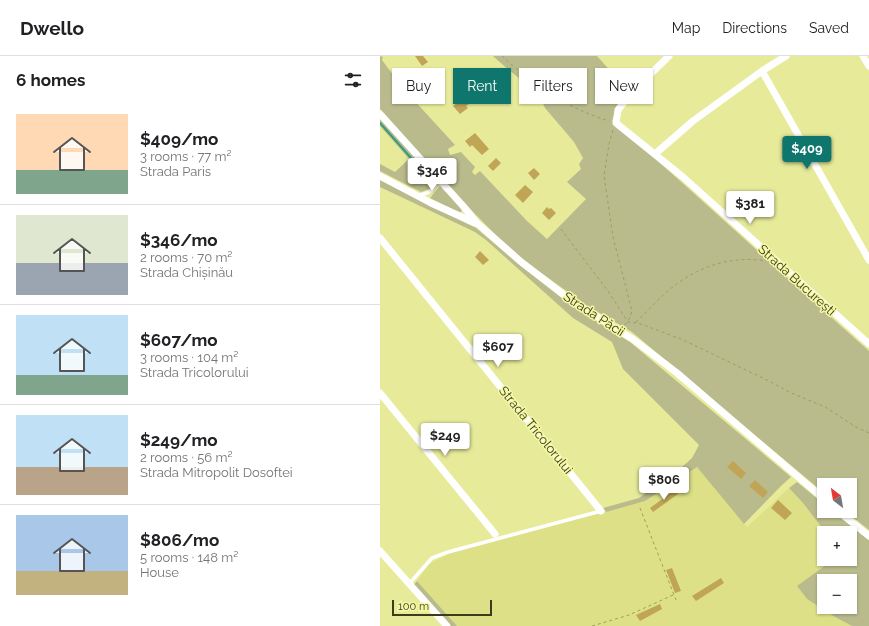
<!DOCTYPE html>
<html lang="en">
<head>
<meta charset="utf-8">
<style>
  :root { --surface:#fff; --page:#f6f6f6; --text:#202124; --muted:#757577; --line:#e0e0e0; --accent:#0f766e }
  body { margin:0; font-family:Raleway,sans-serif; background:var(--page); color:var(--text); height:100vh; display:flex; flex-direction:column; font-size:15px; white-space:nowrap }
  * { box-sizing:border-box; margin:0 }
  p { font-size:13px; color:var(--muted) }
  .icon { flex:none; width:22px; height:22px; fill:none; stroke:currentColor; stroke-width:2; stroke-linecap:round; stroke-linejoin:round }
  .map { position:relative; flex:1; overflow:hidden }
  .sheet { display:flex; flex-direction:column; background:var(--surface); width:380px }
  .sheet>* { flex:none }
  .banner { position:absolute; left:12px; top:12px; width:380px; height:36px; display:flex; gap:8px }
  .needle { width:26px; rotate:329deg }
  .tools { position:absolute; left:437px; top:422px; display:grid; gap:8px }
  .tools a { display:grid; place-items:center; width:40px; height:40px; border-radius:0px; background:var(--surface); box-shadow:0 1px 3px #0004; font-size:20px }
  .scale { position:absolute; left:12px; bottom:10px; width:100px; box-sizing:border-box; padding-left:4px; border:2px solid #3b3c1a; border-top:0; font-size:11px; line-height:14px; white-space:nowrap; color:#3b3c1a; -webkit-text-stroke:3px #f4f8a6; paint-order:stroke }
  .price { position:absolute; translate:-50% -34px; padding:0 9px; border-radius:4px; background:#fff; color:#222; font-size:13px; line-height:26px; filter:drop-shadow(0 1px 2px #0008) }
  .price::after { content:''; position:absolute; left:50%; top:24px; width:12px; height:9px; margin-left:-6px; background:inherit; clip-path:polygon(0 0,100% 0,50% 100%) }
  .price.current { background:var(--accent); color:#fff }
  ul { padding:0; list-style:none }
  li { display:flex; align-items:center; gap:12px; height:100px; padding:0 16px }
  li+li { border-top:1px solid var(--line) }
  li span { display:grid; place-items:center; flex:none; width:112px; height:80px; border-radius:0px; color:#555 }
  li>.icon { margin-inline-start:auto }
  span .icon { width:48px; height:48px; fill:#fffc; stroke-width:1 }
  li b { font-size:17px }
  h2 { display:flex; justify-content:space-between; align-items:center; height:48px; padding:0 16px; font-size:17px }
  .tag { padding:0 14px; border-radius:0px; background:var(--surface); box-shadow:0 1px 3px #0004; font-size:14px; line-height:36px }
  .tag.current { background:var(--accent); color:#fff }
  header { display:flex; align-items:center; gap:24px; box-sizing:border-box; height:56px; padding:0 20px; background:var(--surface); border-bottom:1px solid var(--line) }
  header strong { font-size:19px }
  nav { display:flex; gap:22px; margin-inline-start:auto; font-size:14px }
  main { display:flex; flex:1; min-height:0 }
  .map>svg:first-child { display:block }
  .built { fill:#dde086 }
  .green { fill:#b9bb8c; fill-rule:evenodd }
  .lines { fill:none; stroke-linecap:round; stroke-linejoin:round }
  .stream { stroke:#359b7e; stroke-width:2 }
  .building { fill:#c0a556 }
  .path { stroke:#9c9f62; stroke-width:1; stroke-dasharray:3 3; stroke-linecap:butt }
  .lane { stroke:#fff; stroke-width:3.5 }
  .street { stroke:#fff; stroke-width:7 }
  .labels { text-anchor:middle; dominant-baseline:central; stroke-width:3; stroke-linejoin:round; paint-order:stroke }
  .street-label { font-size:13px; fill:#3b3c1a; stroke:#f4f8a6 }
</style>
</head>
<body>
<header>
<strong>Dwello</strong>
<nav><a>Map</a><a>Directions</a><a>Saved</a></nav>
</header>
<main>
<section class="sheet">
<h2>6 homes<svg class="icon" aria-label="filters" viewBox="0 0 24 24"><path d="M4 7h16M4 17h16"/><circle cx="9" cy="7" r="2"/><circle cx="15" cy="17" r="2"/></svg></h2>
<ul>
<li><span style="background:linear-gradient(#ffd9b3 70%,#7fa58c 0)"><svg class="icon" aria-label="home" viewBox="0 0 24 24"><path d="M3 11l9-7 9 7M6 9v11h12V9"/></svg></span><div><b>$409/mo</b><p>3 rooms · 77 m²</p><p>Strada Paris</p></div></li>
<li><span style="background:linear-gradient(#dfe7d0 60%,#9aa5b1 0)"><svg class="icon" aria-label="home" viewBox="0 0 24 24"><path d="M3 11l9-7 9 7M6 9v11h12V9"/></svg></span><div><b>$346/mo</b><p>2 rooms · 70 m²</p><p>Strada Chișinău</p></div></li>
<li><span style="background:linear-gradient(#bfe0f5 75%,#7fa58c 0)"><svg class="icon" aria-label="home" viewBox="0 0 24 24"><path d="M3 11l9-7 9 7M6 9v11h12V9"/></svg></span><div><b>$607/mo</b><p>3 rooms · 104 m²</p><p>Strada Tricolorului</p></div></li>
<li><span style="background:linear-gradient(#bfe0f5 65%,#b9a48a 0)"><svg class="icon" aria-label="home" viewBox="0 0 24 24"><path d="M3 11l9-7 9 7M6 9v11h12V9"/></svg></span><div><b>$249/mo</b><p>2 rooms · 56 m²</p><p>Strada Mitropolit Dosoftei</p></div></li>
<li><span style="background:linear-gradient(#a9c7e8 70%,#c2b280 0)"><svg class="icon" aria-label="home" viewBox="0 0 24 24"><path d="M3 11l9-7 9 7M6 9v11h12V9"/></svg></span><div><b>$806/mo</b><p>5 rooms · 148 m²</p><p>House</p></div></li>
</ul>
</section>
<div class="map">
<svg width="489" height="570" viewBox="0 0 489 570">
  <rect width="100%" height="100%" fill="#e7eb99"/>
  <!-- built -->
  <path class="built" d="M317,411L367,471L409,432L423,447L446,477H444V503H454L417,530L427,543L455,561L472,570H77L37,525L49,508L68,498L265,445Z"/>
  <!-- green -->
  <path class="green" d="M0,0L3,1L2,4L22,31L75,89L68,93L70,99L81,96L95,111L92,116L95,119L100,115L147,165L167,183L206,143L187,126L201,113L199,108L203,102L194,86L165,52C160,36 126,13 113,0H217L249,36L237,51L232,65C319,140 403,219 489,295V474L465,455H470V429H444V437L252,276L206,249L146,206L115,178L94,157L0,53Z
    M0,62L54,121L52,132L41,136L0,115V108L15,116L29,103L0,70Z
    M0,124L96,172L141,210L193,251L250,286L411,421L401,430L364,468L317,411L265,445L226,456L223,452L259,442L300,413L312,402L319,389L243,313L232,286L193,262L106,184L95,176L0,131Z
    M61,129L83,153L80,157L50,142Z
    M417,426L444,448V455H453L489,484V570H472L455,561L427,543L417,530L454,503H470V477H446L423,447L409,432ZM444,525H470V551H444Z
    M37,525L77,570H69L33,530Z"/>
  <g class="lines">
    <!-- stream -->
    <path class="stream" d="M0,67L31,102"/>
  </g>
  <!-- building -->
  <path class="building" d="M35,0H43L48,6L42,10Z
    M84,42L89,48L86,50L88,52L80,58L73,50Z
    M95,77L109,93L102,99L92,89L90,91L85,85Z
    M116,102L121,107L113,115L108,110Z
    M154,112L160,118L154,124L148,117Z
    M145,129L153,136L143,147L135,139Z
    M167,151L169,153L171,152L176,157L169,164L162,157Z
    M100,195L109,204L103,209L95,201Z
    M353,405L366,417L361,423L347,411Z
    M375,424L388,436L383,442L369,430Z
    M295,434L298,438L273,456L270,452Z
    M398,444L412,457L405,464L391,452Z
    M292,512L301,535L295,537L286,514Z
    M341,522L344,527L316,545L312,540Z
    M280,548L282,553L260,565L256,559Z"/>
  <g class="lines">
    <!-- path -->
    <path class="path" d="M122,0C152,28 189,53 229,65
      M233,74L229,88L224,120L233,181L252,255L248,266L244,269
      M181,173L228,235L248,266L258,267L301,283L387,324L409,336L445,351L476,371L489,377
      M256,266C267,256 277,244 289,234C316,211 351,199 386,205
      M260,452L296,544
      M212,570L249,559L293,539"/>
    <!-- lane -->
    <path class="lane" d="M38,139C49,138 55,134 58,123
      M29,528L52,502L68,496L221,455"/>
    <!-- street -->
    <path class="street" d="M289,0L251,37L238,54L236,67L303,121L489,288
      M483,0L489,10
      M382,15L489,204
      M0,58L83,150L97,167L140,205L192,245L254,284L297,317L444,443
      M275,98L313,65L382,15L406,0
      M0,120L51,147L95,167
      M0,182L221,455
      M0,337L115,478
      M458,455L489,480
      M0,495L67,570"/>
  </g>
  <g class="labels">
    <!-- street labels -->
    <g class="street-label">
      <text transform="translate(417 224) rotate(42)">Strada București</text>
      <text transform="translate(214 258) rotate(33)">Strada Păcii</text>
      <text transform="translate(156 374) rotate(51)">Strada Tricolorului</text>
    </g>
  </g>
</svg>
<div class="tools">
<a><svg class="needle" viewBox="-14 -14 28 28"><path d="M0-13l5 13h-10z" fill="#e53935"/><path d="M0 13l5-13h-10z" fill="#757577"/></svg></a>
<a>+</a>
<a>−</a>
</div>
<div class="scale">100 m</div>
<b class="price current" style="left:427px;top:114px">$409</b>
<b class="price" style="left:52px;top:136px">$346</b>
<b class="price" style="left:370px;top:169px">$381</b>
<b class="price" style="left:118px;top:312px">$607</b>
<b class="price" style="left:65px;top:401px">$249</b>
<b class="price" style="left:284px;top:445px">$806</b>
<div class="banner">
<a class="tag">Buy</a>
<a class="tag current">Rent</a>
<a class="tag">Filters</a>
<a class="tag">New</a>
</div>
</div>
</main>
</body>
</html>
